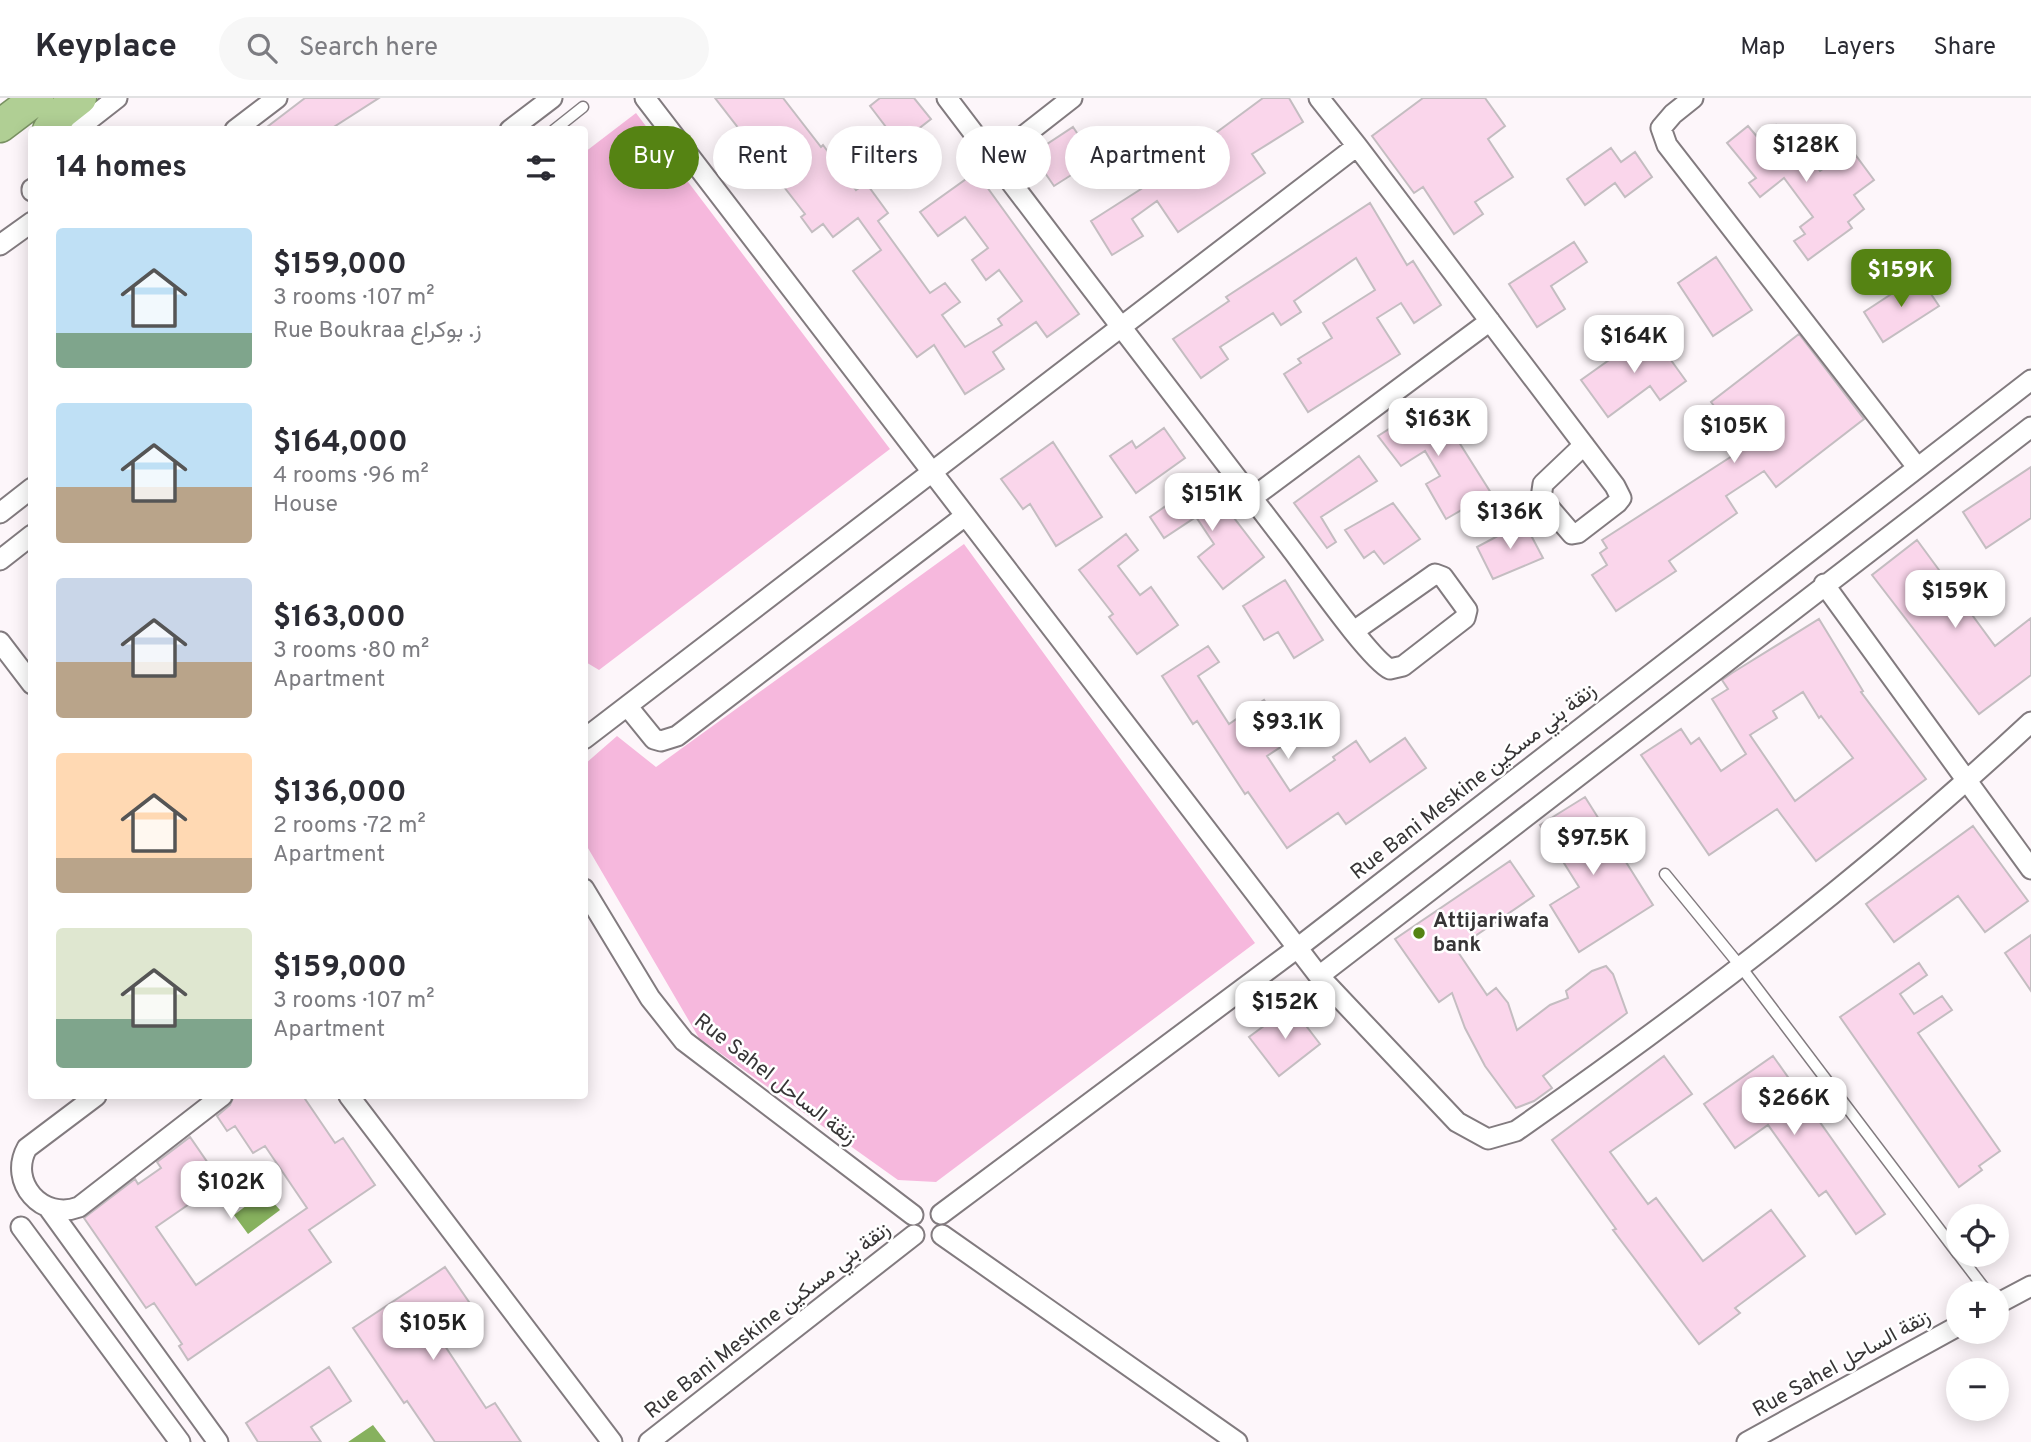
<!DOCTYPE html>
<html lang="en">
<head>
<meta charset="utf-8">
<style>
  :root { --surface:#fff; --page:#f7f7f7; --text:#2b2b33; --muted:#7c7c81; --line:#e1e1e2; --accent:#558313 }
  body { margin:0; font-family:Overpass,Vazirmatn,sans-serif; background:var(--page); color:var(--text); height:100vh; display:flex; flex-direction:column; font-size:26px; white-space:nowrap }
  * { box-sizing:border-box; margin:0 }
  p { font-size:23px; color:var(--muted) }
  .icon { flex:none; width:38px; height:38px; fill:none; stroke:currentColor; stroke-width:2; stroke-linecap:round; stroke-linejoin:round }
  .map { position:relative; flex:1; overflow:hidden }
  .drawer { position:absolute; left:28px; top:28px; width:560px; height:973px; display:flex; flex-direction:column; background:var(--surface); border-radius:7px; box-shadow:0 4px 18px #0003 }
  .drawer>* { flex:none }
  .hud { position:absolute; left:609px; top:28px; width:665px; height:63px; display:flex; gap:14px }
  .tools { position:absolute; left:1946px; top:1106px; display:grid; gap:14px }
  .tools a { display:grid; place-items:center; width:63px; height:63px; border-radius:50%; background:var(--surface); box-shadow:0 4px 18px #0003; font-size:35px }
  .price { position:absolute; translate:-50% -60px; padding:0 16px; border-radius:14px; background:#fff; color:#222; font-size:23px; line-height:46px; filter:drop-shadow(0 2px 4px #0008) }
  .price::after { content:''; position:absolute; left:50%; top:42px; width:21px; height:16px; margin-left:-10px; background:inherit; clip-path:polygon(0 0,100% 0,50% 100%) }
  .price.on { background:var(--accent); color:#fff }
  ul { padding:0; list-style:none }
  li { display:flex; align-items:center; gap:21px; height:175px; padding:0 28px }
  li span { display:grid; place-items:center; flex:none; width:196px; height:140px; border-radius:7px; color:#555 }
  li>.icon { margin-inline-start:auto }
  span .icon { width:84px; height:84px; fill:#fffc; stroke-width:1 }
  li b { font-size:30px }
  h2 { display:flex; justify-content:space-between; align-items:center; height:84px; padding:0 28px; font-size:30px }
  .pill { padding:0 24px; border-radius:32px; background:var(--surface); box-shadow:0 4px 18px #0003; font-size:24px; line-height:63px }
  .pill.on { background:var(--accent); color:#fff }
  header { display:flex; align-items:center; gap:42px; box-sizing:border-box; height:98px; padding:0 35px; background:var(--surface); border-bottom:2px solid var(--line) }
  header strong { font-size:33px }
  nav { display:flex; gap:38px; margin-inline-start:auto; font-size:24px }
  .search { width:490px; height:63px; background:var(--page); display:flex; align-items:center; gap:18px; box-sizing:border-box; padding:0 24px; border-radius:38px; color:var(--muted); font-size:26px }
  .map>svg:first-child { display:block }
  .green { fill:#f6b8dd }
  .water { fill:#87b15e }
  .building { fill:#fad6eb; stroke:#c4bdc1; stroke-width:2; fill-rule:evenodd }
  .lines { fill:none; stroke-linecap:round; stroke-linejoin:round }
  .service-casing { stroke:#827b7f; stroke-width:13 }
  .minor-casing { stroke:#827b7f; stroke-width:23 }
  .trunk-casing { stroke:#799162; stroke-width:35 }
  .service { stroke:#fff; stroke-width:10 }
  .minor { stroke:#fff; stroke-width:19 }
  .trunk { stroke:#b0cf94; stroke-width:32 }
  .poi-dot { fill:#558313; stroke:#fff; stroke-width:2.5 }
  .labels { text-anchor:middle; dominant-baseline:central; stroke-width:5; stroke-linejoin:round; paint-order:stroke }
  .street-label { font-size:21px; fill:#373536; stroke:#fff }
  .poi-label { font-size:21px; font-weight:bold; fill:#373536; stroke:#fff; text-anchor:start }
</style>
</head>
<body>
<header>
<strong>Keyplace</strong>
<div class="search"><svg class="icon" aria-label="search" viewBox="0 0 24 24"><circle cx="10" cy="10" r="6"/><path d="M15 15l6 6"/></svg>Search here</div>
<nav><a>Map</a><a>Layers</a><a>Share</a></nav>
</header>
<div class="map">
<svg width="2031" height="1344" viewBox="0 0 2031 1344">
  <rect width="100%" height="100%" fill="#fdf6fa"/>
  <!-- green -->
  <path class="green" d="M636,15L890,351L599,572L584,563L585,54Z
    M964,446L1255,845L936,1084L898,1082L699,940L585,745V666L617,638L656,669Z"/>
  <!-- water -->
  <path class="water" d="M264,1094L280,1112L248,1136L234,1117Z
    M373,1327L386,1344H348Z"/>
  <!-- building -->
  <path class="building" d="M305,0H379L329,32H263Z
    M715,0H783L821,49L823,47L856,92L866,85L888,115L878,123L930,195L945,185L960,204L942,217L965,249L1002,227L998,221L1022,203L999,172L986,182L972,162L988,150L965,119L938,138L920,114L976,74L1079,216L1047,239L1036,224L993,254L1004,271L965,296L934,247L917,259L853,173L881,152L858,120L833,139L823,126L812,134L801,119L805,116Z
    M880,0H914L931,21L899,46L870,8Z
    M1263,0H1289L1303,24L1252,56L1265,75L1178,134L1157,103L1132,121L1143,138L1112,157L1091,123L1141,91L1138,87L1178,60L1191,81L1226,57L1213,37Z
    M1423,0H1485L1505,28L1488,41L1513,79L1475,104L1483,116L1454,136L1423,89L1414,95L1372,38Z
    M1776,27L1788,42L1793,39L1820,73L1851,51L1874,82L1854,97L1864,111L1848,124L1852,130L1808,162L1794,143L1805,136L1800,129L1813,119L1784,80L1760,99L1749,85L1756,80L1727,45L1748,28L1759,41Z
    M1073,29L1100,69L1082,82L1076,74L1054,88L1032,56Z
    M1611,50L1621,64L1635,54L1652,79L1625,99L1615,85L1585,107L1567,81Z
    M1370,105L1407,167L1413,163L1441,207L1414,225L1401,205L1377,220L1400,256L1308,314L1284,276L1301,265L1298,261L1332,240L1323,225L1375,192L1356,160L1294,203L1301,214L1281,227L1273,215L1220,249L1228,261L1201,280L1173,241L1229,203L1226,199Z
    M1574,144L1587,164L1551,188L1565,211L1537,229L1509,186Z
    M1716,159L1752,212L1713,238L1678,185Z
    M1919,178L1939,208L1883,244L1864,214Z
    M1650,233L1686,283L1660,302L1650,288L1608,319L1581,282Z
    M1799,236L1864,321L1776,389L1764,373L1726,398L1737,415L1669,463L1676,473L1616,513L1592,477L1607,467L1600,455L1607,450L1602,442L1746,349L1711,304Z
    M1433,303L1491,395L1446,421L1426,386L1440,378L1425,353L1401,368L1378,338Z
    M1164,330L1185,360L1136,395L1110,358L1132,343L1136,350Z
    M1053,344L1102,419L1056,448L1030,406L1023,411L1001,381Z
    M1359,358L1377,383L1321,419L1336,444L1327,450L1294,405Z
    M2031,369V420L1986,450L1963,414Z
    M1197,386L1200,391L1208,386L1264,459L1223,491L1198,459L1214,446L1196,419L1164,440L1150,419Z
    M1393,405L1420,441L1384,466L1374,453L1364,460L1345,432Z
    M1524,424L1543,460L1493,481L1477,449Z
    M1126,436L1138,452L1118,468L1140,497L1151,489L1178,527L1137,556L1109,519L1113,516L1079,472Z
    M1917,442L1995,548L2031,520V577L1979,616L1872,477Z
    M1285,482L1323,542L1294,560L1278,534L1264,542L1243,508Z
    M1819,521L1863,593L1861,594L1926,681L1816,763L1777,711L1709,757L1641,657L1681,631L1691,646L1699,640L1721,673L1746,656L1712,601L1728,591L1722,582L1732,575ZM1803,594L1819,620L1821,618L1853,660L1795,703L1750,637L1777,620L1773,613Z
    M1208,548L1219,564L1198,578L1229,626L1264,602L1290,643L1267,658L1290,693L1335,662L1333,659L1356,643L1370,664L1405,640L1426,670L1346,726L1338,715L1287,750L1248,694L1245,696L1197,623L1193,626L1162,578Z
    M1585,699L1653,807L1579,854L1550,807L1579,789L1540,727Z
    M1973,728L2028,803L1985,834L1958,798L1894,844L1866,806Z
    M1510,763L1534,798L1456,851L1487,897L1496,890L1508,905L1517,932L1550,907L1568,900L1566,893L1592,873L1606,868L1613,876L1627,915L1543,978L1552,990L1534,1003L1516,1010L1485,968L1465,930L1452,895L1439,904L1395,841Z
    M2031,837V893L2005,855Z
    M1919,865L1927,877L1900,896L1914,916L1942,898L1952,912L1918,935L2000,1053L1979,1068L1982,1072L1959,1089L1840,919Z
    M1291,908L1320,946L1279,978L1249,939Z
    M1664,958L1692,996L1610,1054L1648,1106L1656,1100L1703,1163L1771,1112L1805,1158L1735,1210L1740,1215L1699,1246L1613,1132L1616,1131L1552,1042Z
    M1773,958L1885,1116L1856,1136L1826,1093L1819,1098L1768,1027L1735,1050L1704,1006Z
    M234,998H303L335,1045L343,1040L375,1087L309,1132L331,1164L188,1262L179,1248L182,1246L154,1205L146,1210L84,1120L135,1081L138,1086L161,1070L157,1064L190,1039L221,1084L156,1129L196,1187L307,1110L265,1048L253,1055L235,1028L227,1033L217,1018L230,1007Z
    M445,1169L480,1220L443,1245L486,1310L495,1305L521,1344H435L407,1303L404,1305L353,1230Z
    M329,1269L351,1303L311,1329L321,1344H258L246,1325Z"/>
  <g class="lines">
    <defs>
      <path id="service" d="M554,32L583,9
        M1665,776L1741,869L1958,1156
        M1959,1157L1988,1195"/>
      <path id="minor" d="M645,0L1319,878L1457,1024L1488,1041L1516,1033C1695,908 1871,773 2031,624
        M947,0C1060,150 1175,299 1289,448C1307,471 1370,562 1390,571L1403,568L1465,520L1467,512L1443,479L1435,476L1354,533
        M1319,0L1357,48L1615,388L1621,400L1617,405L1578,435L1572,436L1541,400L1543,386L1584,347
        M1693,0L1673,16L1661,30L1667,47L1917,369
        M76,32L117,0
        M235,32L277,0
        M510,32L552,0
        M994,61L1072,0
        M32,91V93
        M0,147L32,124
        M1252,400L1490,223
        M0,415L32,390
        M0,462L32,437
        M1824,486L2031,771
        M0,544L32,586
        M628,609L654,641L661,643L677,638L965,418
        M584,641L1357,48
        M584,791L650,900L684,943L913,1117
        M1319,878L2031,329
        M96,998L27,1050C8,1084 42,1123 79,1109L222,998
        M349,998L612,1344
        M50,1112L218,1344
        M941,1116L1296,851L2031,282
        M21,1129L180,1344
        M942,1137L1237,1344
        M1997,1206L2031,1188
        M649,1344L914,1137
        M1747,1344L1958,1228"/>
      <path id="trunk" d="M0,28L37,0
        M49,32L61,15L80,0"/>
    </defs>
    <!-- service casing -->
    <use href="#service" class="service-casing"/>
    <!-- minor casing -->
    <use href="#minor" class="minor-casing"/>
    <!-- trunk casing -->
    <use href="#trunk" class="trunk-casing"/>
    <!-- service -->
    <use href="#service" class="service"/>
    <!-- minor -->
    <use href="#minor" class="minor"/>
    <!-- trunk -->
    <use href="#trunk" class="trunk"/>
  </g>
  <!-- markers -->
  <circle class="poi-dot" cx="1419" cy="835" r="7"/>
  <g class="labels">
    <!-- street labels -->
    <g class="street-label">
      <text transform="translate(1474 684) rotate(-38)">Rue Bani Meskine زنقة بني مسكين</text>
      <text transform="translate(775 982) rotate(38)">Rue Sahel زنقة الساحل</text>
      <text transform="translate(768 1223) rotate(-38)">Rue Bani Meskine زنقة بني مسكين</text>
      <text transform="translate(1842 1266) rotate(-29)">Rue Sahel زنقة الساحل</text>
    </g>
    <!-- poi labels -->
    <g class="poi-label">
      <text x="1433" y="823">Attijariwafa<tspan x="1433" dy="24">bank</tspan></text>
    </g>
  </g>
</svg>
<div class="tools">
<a><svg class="icon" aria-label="locate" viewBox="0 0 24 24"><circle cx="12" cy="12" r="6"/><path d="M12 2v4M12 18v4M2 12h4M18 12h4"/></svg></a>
<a>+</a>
<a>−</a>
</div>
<b class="price" style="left:1806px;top:86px">$128K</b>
<b class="price on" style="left:1901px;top:211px">$159K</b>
<b class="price" style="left:1634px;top:277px">$164K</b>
<b class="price" style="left:1438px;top:360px">$163K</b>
<b class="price" style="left:1734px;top:367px">$105K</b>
<b class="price" style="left:1212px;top:435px">$151K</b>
<b class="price" style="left:1510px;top:453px">$136K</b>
<b class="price" style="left:1955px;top:532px">$159K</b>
<b class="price" style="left:1288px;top:663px">$93.1K</b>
<b class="price" style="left:1593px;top:779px">$97.5K</b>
<b class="price" style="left:1285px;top:943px">$152K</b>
<b class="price" style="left:1794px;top:1039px">$266K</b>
<b class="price" style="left:231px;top:1123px">$102K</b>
<b class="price" style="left:433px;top:1264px">$105K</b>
<div class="hud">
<a class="pill on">Buy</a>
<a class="pill">Rent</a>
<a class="pill">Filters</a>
<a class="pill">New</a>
<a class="pill">Apartment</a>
</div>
<section class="drawer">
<h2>14 homes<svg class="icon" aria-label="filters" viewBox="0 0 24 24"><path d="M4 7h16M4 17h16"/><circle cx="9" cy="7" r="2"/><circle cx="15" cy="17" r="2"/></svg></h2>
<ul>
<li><span style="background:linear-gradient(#bfe0f5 75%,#7fa58c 0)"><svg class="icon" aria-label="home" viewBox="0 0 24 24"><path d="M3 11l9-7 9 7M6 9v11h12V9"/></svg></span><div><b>$159,000</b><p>3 rooms · 107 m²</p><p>Rue Boukraa ز. بوكراع</p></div></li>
<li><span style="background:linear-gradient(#bfe0f5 60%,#b9a48a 0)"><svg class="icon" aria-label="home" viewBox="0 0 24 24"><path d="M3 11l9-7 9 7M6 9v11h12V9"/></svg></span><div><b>$164,000</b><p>4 rooms · 96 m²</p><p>House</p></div></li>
<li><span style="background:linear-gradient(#c9d6e8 60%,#b9a48a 0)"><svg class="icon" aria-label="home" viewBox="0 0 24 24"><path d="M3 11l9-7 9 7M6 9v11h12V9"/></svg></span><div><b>$163,000</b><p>3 rooms · 80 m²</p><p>Apartment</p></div></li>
<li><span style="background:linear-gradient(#ffd9b3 75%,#b9a48a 0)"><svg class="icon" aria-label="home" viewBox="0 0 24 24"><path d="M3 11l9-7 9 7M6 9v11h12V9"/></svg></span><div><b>$136,000</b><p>2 rooms · 72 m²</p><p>Apartment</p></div></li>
<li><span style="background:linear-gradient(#dfe7d0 65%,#7fa58c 0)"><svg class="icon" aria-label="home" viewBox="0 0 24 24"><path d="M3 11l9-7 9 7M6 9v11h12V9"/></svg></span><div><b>$159,000</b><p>3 rooms · 107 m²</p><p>Apartment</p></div></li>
</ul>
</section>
</div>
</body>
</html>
